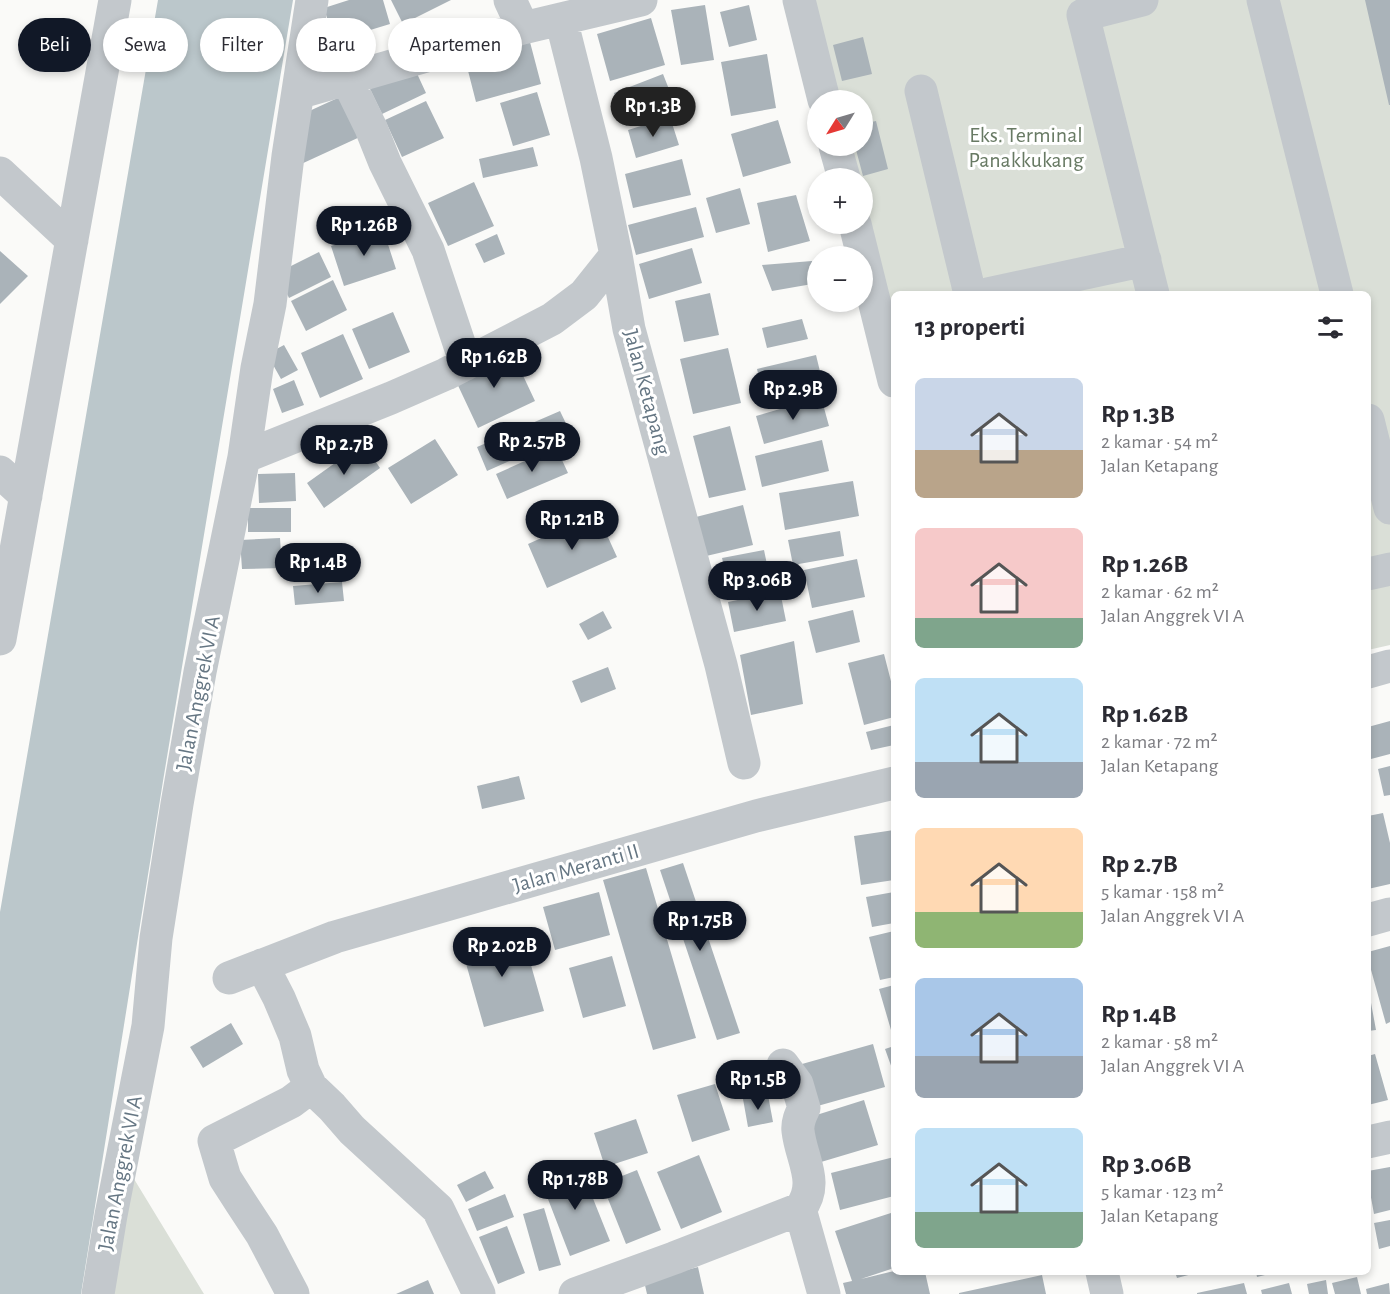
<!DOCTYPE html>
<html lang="id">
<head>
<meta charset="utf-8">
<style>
  :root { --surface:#fff; --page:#f2f2f3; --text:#2b2b33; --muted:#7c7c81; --accent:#111827 }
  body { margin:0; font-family:"Alegreya Sans",sans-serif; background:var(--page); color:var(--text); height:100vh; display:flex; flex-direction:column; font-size:22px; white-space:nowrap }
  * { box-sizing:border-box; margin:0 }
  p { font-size:20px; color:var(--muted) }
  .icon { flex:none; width:33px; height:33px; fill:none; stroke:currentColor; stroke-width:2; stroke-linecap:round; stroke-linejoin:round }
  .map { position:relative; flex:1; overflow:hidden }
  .details { position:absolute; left:891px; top:291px; width:480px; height:984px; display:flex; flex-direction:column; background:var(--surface); border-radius:9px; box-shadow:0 3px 9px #0003 }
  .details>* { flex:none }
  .top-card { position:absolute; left:18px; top:18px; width:570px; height:54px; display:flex; gap:12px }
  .needle { width:39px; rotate:233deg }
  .fabs { position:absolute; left:807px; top:90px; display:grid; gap:12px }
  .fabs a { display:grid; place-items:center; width:66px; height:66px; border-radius:50%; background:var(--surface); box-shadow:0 3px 9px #0003; font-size:30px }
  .price { position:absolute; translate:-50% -51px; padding:0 14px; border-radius:21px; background:var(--accent); color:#fff; font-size:20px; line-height:39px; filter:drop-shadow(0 2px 3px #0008) }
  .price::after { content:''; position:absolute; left:50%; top:36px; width:18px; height:14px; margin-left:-9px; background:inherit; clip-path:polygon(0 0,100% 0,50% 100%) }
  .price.selected { background:#222; color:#fff }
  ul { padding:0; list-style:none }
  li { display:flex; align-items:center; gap:18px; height:150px; padding:0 24px }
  li span { display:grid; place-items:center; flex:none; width:168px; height:120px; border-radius:9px; color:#555 }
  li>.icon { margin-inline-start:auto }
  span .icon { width:72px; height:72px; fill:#fffc; stroke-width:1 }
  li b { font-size:26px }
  h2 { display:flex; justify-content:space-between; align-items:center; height:72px; padding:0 24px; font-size:26px }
  .chip { padding:0 21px; border-radius:27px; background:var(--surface); box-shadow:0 3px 9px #0003; font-size:21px; line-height:54px }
  .chip.selected { background:var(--accent); color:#fff }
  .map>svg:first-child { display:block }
  .green { fill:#dadfd7 }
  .water { fill:#bbc7cb }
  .building { fill:#aab3b9 }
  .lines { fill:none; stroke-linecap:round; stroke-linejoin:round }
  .minor { stroke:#c3c8cc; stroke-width:33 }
  .labels { text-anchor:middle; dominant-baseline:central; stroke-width:6; stroke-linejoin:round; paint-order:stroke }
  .park-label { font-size:22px; fill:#687a64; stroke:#fff }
  .street-label { font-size:22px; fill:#657683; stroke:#fff }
</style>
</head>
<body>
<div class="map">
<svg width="1390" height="1294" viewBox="0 0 1390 1294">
  <rect width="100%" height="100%" fill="#fafaf8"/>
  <!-- green -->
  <path class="green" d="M815,0H1390V645L1368,650V294H894V329L863,198L862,178H858L850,146H862V100H839Z
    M131,1174L204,1294H112Z"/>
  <!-- water -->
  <path class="water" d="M158,0H293L163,781L81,1294H0V912Z"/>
  <!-- building -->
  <path class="building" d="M349,0H383L390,24L334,41L324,8Z
    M391,0H451L403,24Z
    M1365,0H1390V105H1389Z
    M705,5L714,60L681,65L671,10Z
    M749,5L757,40L729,47L720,12Z
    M651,18L665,65L610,81L597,34Z
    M863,37L872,74L842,81L833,45Z
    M530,42L541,84L476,102L465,59Z
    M767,54L776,108L731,116L721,62Z
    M414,67L426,93L382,114L370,89Z
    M663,74L676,107L626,126L614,93Z
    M537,92L550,135L513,146L500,103Z
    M342,96L362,136L299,165L305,113Z
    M426,101L444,138L402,157L385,120Z
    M670,117L679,145L636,158L628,130Z
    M778,120L791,163L743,177L731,134Z
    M876,121L888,169L863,176L855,146H862V124Z
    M533,147L538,166L483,178L479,159Z
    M682,159L691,195L633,208L625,174Z
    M474,182L494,226L448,246L428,203Z
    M740,188L750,224L716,233L706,198Z
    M796,195L810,241L768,252L757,203Z
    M696,207L704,237L636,255L628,225Z
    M383,229L396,269L344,286L331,246Z
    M497,234L505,254L484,263L475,244Z
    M692,248L702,283L649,299L639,264Z
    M0,251L28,276L0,304Z
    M319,252L331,277L289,298L277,273Z
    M812,261L818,278V283L772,291L762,265Z
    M333,280L347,310L306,331L291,301Z
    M710,293L719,335L684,342L675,301Z
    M393,312L410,352L369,369L352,329Z
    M802,319L808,339L767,348L762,328Z
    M343,334L363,379L320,398L301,353Z
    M284,345L298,370L281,379L267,354Z
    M728,348L741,403L693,414L680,359Z
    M511,350L535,401L478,428L454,377Z
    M816,355L825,392L766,407L757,369Z
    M294,380L304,405L282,413L273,389Z
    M821,397L829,426L764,444L756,416Z
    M560,411L571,434L487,471L477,447Z
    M730,426L746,490L709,498L693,436Z
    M435,439L458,475L411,504L388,468Z
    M822,440L829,471L762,487L755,456Z
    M363,443L380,468L324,508L307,483Z
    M556,447L568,473L507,499L496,474Z
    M295,473L296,501L259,503L258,474Z
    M853,481L859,516L785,530L779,493Z
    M743,505L753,545L702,557L692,518Z
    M248,508H291V532H248Z
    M597,513L617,557L547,588L528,544Z
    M840,531L844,556L793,565L788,540Z
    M280,538L282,568L242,569L240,540Z
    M764,550L770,579L729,587L722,558Z
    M857,559L865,597L812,608L804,570Z
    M342,582L344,601L295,605L293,586Z
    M780,591L786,621L734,632L728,602Z
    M853,610L860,642L816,653L808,621Z
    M603,611L612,628L588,640L579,624Z
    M794,641L803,704L751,715L740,655Z
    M884,654L894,693V717L864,725L848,663Z
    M608,667L616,689L581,703L572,681Z
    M1390,721V754L1371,759L1368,746V727Z
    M894,725V745L871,750L866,732Z
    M1390,766V795L1384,796L1378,769Z
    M519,776L525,799L482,809L477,786Z
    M1383,813L1390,843V884L1368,889V816Z
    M894,830V880L861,885L854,836Z
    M683,863L740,1033L717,1040L660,870Z
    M646,868L696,1038L653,1050L603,880Z
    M599,892L610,935L555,950L543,907Z
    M894,892V923L872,927L866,897Z
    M521,930L544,1011L484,1027L461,946Z
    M894,931V977L880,980L869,937Z
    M1390,946V1022L1386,1024L1368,959V952Z
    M612,956L626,1006L583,1018L569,968Z
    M894,985V1029L891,1030L879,989Z
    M1368,992H1369L1376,1030L1368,1031Z
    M231,1023L243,1044L203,1068L190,1047Z
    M873,1044L885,1087L814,1107L802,1064Z
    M894,1046V1074L885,1049Z
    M1375,1054L1388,1100L1368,1105V1056Z
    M715,1084L730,1130L692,1142L677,1095Z
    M768,1095L773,1122L748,1127L743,1099Z
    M864,1100L878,1145L821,1162L807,1118Z
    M636,1119L648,1153L605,1167L594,1133Z
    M699,1155L722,1212L681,1229L657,1172Z
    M894,1157V1196L840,1210L831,1173Z
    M580,1166L610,1241L570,1256L541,1181Z
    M1390,1167V1210L1374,1214L1368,1181V1171Z
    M637,1170L661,1230L626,1244L602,1184Z
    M485,1171L494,1188L466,1202L457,1185Z
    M505,1194L514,1217L477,1231L468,1209Z
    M544,1208L561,1265L539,1271L523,1214Z
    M894,1212V1268L861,1279L894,1271L925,1272L930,1294H846L843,1283L852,1281L835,1231Z
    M1390,1220V1246L1379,1249L1374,1223Z
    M507,1226L525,1273L498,1284L479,1237Z
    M698,1267L704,1294H647L644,1281Z
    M1175,1272H1196V1273L1177,1278Z
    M1256,1272H1273V1273L1257,1277Z
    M1042,1275L1046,1294H959V1293Z
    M1357,1277L1361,1294H1335L1332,1283Z
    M428,1280L434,1294H396Z
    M1326,1280L1328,1294H1309L1307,1284Z
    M1244,1283L1247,1294H1197V1293Z
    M1289,1283L1292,1294H1262L1261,1290Z
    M1389,1283L1390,1294H1367L1366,1289Z"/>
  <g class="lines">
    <!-- minor -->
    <path class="minor" d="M510,0L523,28
      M799,0L824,100
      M1142,0L1083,15L1153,294
      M1263,0L1337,294
      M561,19L596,158L616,255L629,329L721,665L744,763
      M347,79L371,128L385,163L428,250L466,364
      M921,91L970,294
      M298,93L523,28L641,0
      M835,146L844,178
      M0,173L72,240
      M855,224L894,381
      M988,294L1145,260
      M1368,420L1390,508
      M244,457L391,398L446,374L552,319L584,295L616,255
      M0,472L26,496
      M1368,574L1390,569
      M0,639L115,0
      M1368,672L1390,666
      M1368,920L1390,914
      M262,965L279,998L295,1036L303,1070L311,1087L332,1107L352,1130L438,1209L479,1294
      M229,978L335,937L756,816L894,783
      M1368,1142L1390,1137
      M800,1209L824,1294
      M1102,1272L1107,1294
      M98,1294L111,1215L148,1026L156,938L177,804L200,672L244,457L257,368L270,304L288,156L312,0
      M293,1294L262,1235L241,1203L225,1178L214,1141L291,1102L311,1087
      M575,1294L674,1258L800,1209C820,1183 801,1159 798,1131C797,1123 800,1116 804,1108L797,1084L783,1065"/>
  </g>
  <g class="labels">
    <!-- park labels -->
    <g class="park-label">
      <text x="1026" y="135">Eks. Terminal<tspan x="1026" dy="25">Panakkukang</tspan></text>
    </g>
    <!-- street labels -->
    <g class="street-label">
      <text transform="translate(647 392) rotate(75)">Jalan Ketapang</text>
      <text transform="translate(198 693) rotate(-79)">Jalan Anggrek VI A</text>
      <text transform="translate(576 868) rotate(-16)">Jalan Meranti II</text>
      <text transform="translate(120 1173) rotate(-79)">Jalan Anggrek VI A</text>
    </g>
  </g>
</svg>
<div class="fabs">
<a><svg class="needle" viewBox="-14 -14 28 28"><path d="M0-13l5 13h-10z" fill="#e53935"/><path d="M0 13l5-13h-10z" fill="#7c7c81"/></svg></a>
<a>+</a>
<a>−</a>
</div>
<b class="price selected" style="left:653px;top:138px">Rp 1.3B</b>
<b class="price" style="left:364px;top:257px">Rp 1.26B</b>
<b class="price" style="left:494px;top:389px">Rp 1.62B</b>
<b class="price" style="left:793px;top:421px">Rp 2.9B</b>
<b class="price" style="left:532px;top:473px">Rp 2.57B</b>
<b class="price" style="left:344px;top:476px">Rp 2.7B</b>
<b class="price" style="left:572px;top:551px">Rp 1.21B</b>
<b class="price" style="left:318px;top:594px">Rp 1.4B</b>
<b class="price" style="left:757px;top:612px">Rp 3.06B</b>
<b class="price" style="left:700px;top:952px">Rp 1.75B</b>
<b class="price" style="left:502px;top:978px">Rp 2.02B</b>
<b class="price" style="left:758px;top:1111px">Rp 1.5B</b>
<b class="price" style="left:575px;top:1211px">Rp 1.78B</b>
<div class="top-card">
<a class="chip selected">Beli</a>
<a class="chip">Sewa</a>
<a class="chip">Filter</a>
<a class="chip">Baru</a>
<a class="chip">Apartemen</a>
</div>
<section class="details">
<h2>13 properti<svg class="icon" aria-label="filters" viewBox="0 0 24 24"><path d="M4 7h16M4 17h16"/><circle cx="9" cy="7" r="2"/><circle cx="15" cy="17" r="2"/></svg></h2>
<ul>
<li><span style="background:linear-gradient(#c9d6e8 60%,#b9a48a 0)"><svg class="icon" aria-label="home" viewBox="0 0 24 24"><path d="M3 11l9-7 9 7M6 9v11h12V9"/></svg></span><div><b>Rp 1.3B</b><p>2 kamar · 54 m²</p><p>Jalan Ketapang</p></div></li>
<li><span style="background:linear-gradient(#f6c9c9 75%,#7fa58c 0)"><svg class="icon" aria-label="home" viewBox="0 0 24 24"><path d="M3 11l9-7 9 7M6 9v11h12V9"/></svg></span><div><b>Rp 1.26B</b><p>2 kamar · 62 m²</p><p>Jalan Anggrek VI A</p></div></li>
<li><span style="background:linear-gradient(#bfe0f5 70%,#9aa5b1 0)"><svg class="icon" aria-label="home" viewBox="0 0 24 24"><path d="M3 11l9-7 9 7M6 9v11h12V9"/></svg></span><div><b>Rp 1.62B</b><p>2 kamar · 72 m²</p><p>Jalan Ketapang</p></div></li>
<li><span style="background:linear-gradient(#ffd9b3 70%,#8fb573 0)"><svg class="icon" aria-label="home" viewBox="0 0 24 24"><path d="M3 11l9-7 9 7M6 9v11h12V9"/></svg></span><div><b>Rp 2.7B</b><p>5 kamar · 158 m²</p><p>Jalan Anggrek VI A</p></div></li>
<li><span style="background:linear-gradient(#a9c7e8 65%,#9aa5b1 0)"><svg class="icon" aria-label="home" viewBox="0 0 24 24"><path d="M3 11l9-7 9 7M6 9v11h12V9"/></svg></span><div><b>Rp 1.4B</b><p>2 kamar · 58 m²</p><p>Jalan Anggrek VI A</p></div></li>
<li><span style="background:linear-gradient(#bfe0f5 70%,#7fa58c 0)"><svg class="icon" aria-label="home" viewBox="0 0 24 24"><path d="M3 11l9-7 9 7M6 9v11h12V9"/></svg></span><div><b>Rp 3.06B</b><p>5 kamar · 123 m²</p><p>Jalan Ketapang</p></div></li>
</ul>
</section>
</div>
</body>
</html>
